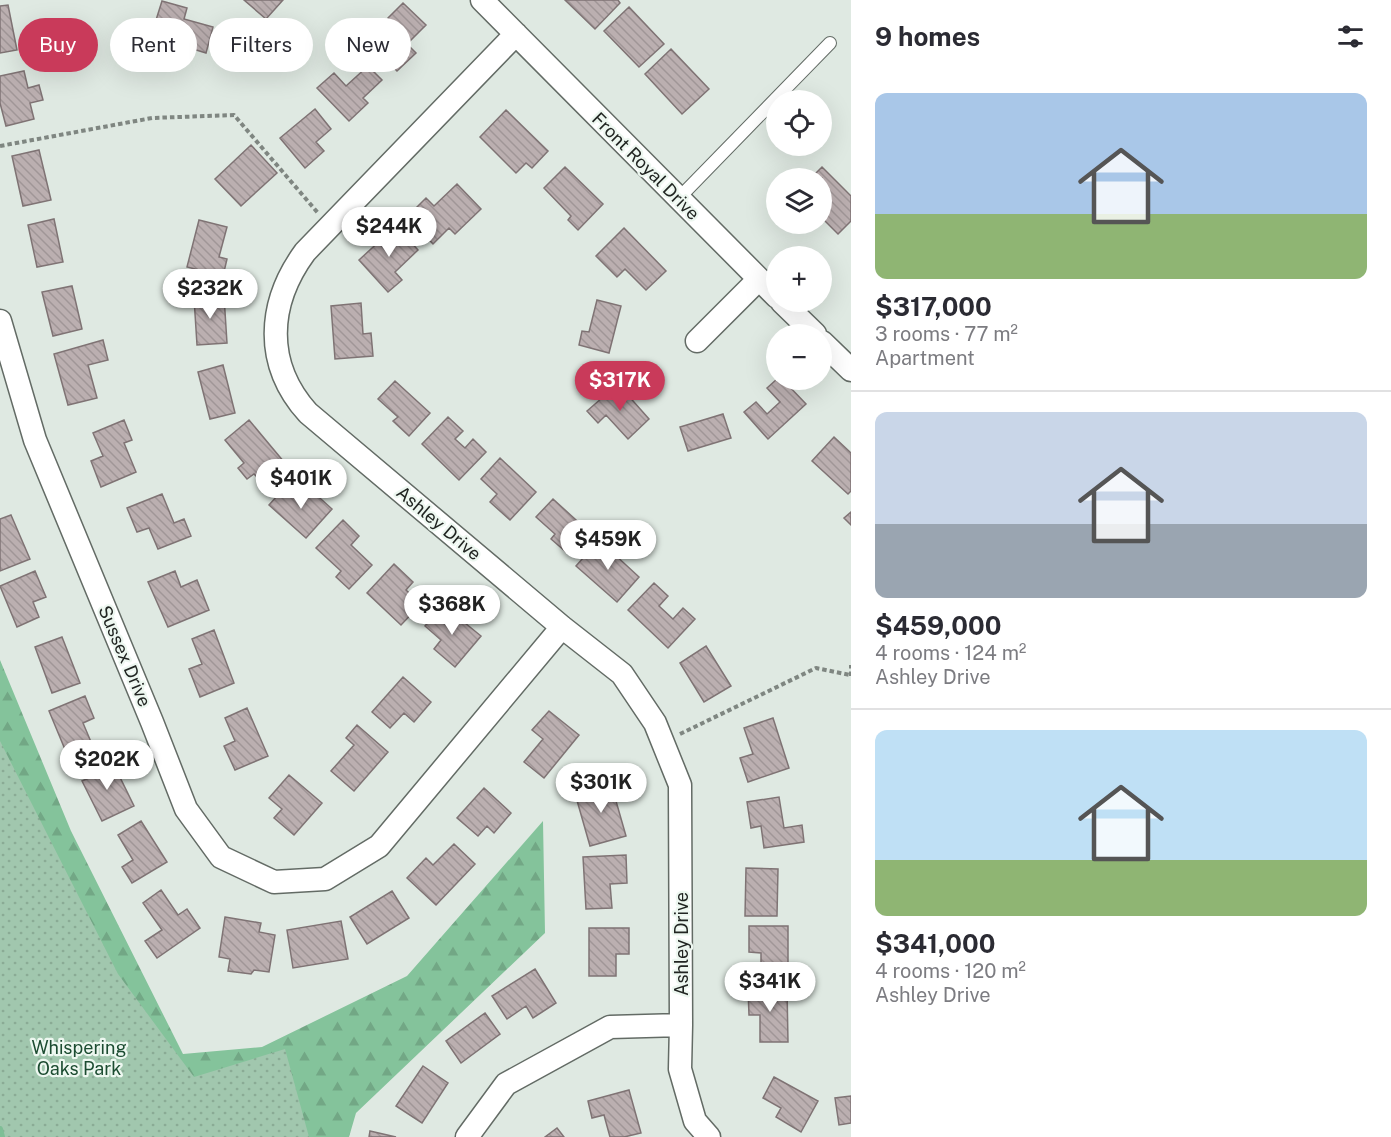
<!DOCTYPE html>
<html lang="en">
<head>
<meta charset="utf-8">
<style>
  :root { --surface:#fff; --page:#f7f7f7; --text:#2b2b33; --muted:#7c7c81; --line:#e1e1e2; --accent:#c93a5a }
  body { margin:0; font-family:"Public Sans",sans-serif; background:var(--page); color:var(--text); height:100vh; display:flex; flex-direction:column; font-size:22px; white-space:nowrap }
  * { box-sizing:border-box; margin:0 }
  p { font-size:20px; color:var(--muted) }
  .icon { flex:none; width:33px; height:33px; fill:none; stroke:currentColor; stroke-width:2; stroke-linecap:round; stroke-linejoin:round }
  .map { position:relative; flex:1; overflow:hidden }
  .panel { display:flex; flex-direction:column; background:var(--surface); width:540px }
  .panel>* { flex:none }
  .hud { position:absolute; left:18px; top:18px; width:570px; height:54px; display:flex; gap:12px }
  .tools { position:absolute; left:766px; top:90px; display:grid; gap:12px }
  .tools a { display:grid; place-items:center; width:66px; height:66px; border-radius:50%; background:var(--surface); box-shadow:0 6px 24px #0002; font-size:30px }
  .price { position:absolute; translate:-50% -51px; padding:0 14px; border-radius:21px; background:#fff; color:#222; font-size:20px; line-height:39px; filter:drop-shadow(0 2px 3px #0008) }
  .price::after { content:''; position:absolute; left:50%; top:36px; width:18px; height:14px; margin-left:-9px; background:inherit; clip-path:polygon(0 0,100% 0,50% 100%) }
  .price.active { background:var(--accent); color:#fff }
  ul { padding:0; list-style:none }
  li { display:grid; align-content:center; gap:12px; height:318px; padding:0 24px }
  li+li { border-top:2px solid var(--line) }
  li span { display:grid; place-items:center; height:186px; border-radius:12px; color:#555 }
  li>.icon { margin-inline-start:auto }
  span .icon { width:108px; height:108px; fill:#fffc; stroke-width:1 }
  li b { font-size:26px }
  h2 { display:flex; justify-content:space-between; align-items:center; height:72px; padding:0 24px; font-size:26px }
  .tag { padding:0 21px; border-radius:27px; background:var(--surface); box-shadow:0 6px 24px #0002; font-size:21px; line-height:54px }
  .tag.active { background:var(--accent); color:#fff }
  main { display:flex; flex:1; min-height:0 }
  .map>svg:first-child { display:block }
  .forest { fill:url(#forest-firs) }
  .park { fill:url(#park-dots) }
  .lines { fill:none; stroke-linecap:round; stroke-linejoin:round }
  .stream { stroke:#7fbe96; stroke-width:6 }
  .building { fill:url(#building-back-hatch); stroke:#7f7374; stroke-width:1.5 }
  .lane-casing { stroke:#636b65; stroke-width:14 }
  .street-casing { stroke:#636b65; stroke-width:25 }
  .path { stroke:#7f8681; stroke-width:4; stroke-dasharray:4.5 3; stroke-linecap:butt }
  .lane { stroke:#fff; stroke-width:12 }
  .street { stroke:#fff; stroke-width:22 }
  .labels { text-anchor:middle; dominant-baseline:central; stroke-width:4.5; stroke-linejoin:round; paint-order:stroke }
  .street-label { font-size:18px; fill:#212522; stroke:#edf7f0 }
  .park-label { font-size:18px; fill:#1c4c31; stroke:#edf7f0 }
</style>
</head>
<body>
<main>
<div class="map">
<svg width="851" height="1137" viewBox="0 0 851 1137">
  <defs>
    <pattern id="forest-firs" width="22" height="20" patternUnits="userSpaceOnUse" patternTransform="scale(1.5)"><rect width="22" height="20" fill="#84c39b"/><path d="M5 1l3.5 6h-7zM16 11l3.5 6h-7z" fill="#72a785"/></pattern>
    <pattern id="park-dots" width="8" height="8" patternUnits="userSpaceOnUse" patternTransform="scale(1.5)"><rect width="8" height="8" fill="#a1c7ae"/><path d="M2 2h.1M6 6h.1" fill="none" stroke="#8aab95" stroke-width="1.8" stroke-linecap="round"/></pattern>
    <pattern id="building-back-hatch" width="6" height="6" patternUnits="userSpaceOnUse" patternTransform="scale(1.5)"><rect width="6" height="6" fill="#bbafb0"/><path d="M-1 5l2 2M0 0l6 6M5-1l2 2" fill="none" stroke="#a09697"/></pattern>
  </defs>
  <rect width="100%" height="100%" fill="#dfe9e2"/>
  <!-- forest -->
  <path class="forest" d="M0,660L71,831L183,1054L262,1047L407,976L543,821L545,933L356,1113L349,1137H0Z"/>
  <!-- park -->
  <path class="park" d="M0,741L118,974L194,1077L285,1049L309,1137H0Z"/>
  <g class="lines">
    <!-- stream -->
    <path class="stream" d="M0,1129L2,1137"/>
  </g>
  <!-- building -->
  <path class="building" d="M244,0H283L266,19Z
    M565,0H618L620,3L595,29Z
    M162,1L187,8L184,19L213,27L206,53L151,36Z
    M403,3L426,25L407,44L416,53L397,71L371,45L393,23L388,18Z
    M8,5L17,50L0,53V6Z
    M629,7L664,44L639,67L604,31Z
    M671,49L709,89L682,114L645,74Z
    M368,66L382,80L363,98L368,103L349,121L317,88L334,73L346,86Z
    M24,71L28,88L39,85L43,100L30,103L34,119L6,126L0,103V76Z
    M315,109L331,129L316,142L324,151L305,168L280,138Z
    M506,110L548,151L532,168L526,163L516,173L480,137Z
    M251,145L277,173L241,206L215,179Z
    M39,150L51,200L23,206L12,156Z
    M565,167L603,204L578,230L568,220L571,216L544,188Z
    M822,167L851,196V221L838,234L822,218V178H811Z
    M457,184L481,209L455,234L449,228L433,244L407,217L426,198L434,206Z
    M54,219L63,262L37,267L28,225Z
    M199,220L227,227L219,257L227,259L223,276L187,267Z
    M396,226L418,250L395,272L402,280L388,292L359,260Z
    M624,228L666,271L646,290L625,269L617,277L596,256Z
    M72,286L82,329L53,336L42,292Z
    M224,296L227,343L197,345L194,298Z
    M597,300L621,306L609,353L579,345L582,331L589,332Z
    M361,303L363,334L371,333L373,356L335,359L331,306Z
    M103,340L108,360L88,365L97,398L68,405L54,354Z
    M223,365L235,413L210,419L198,372Z
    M777,379L783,380L806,404L768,439L744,412L756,402L767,414L780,402L767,388Z
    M395,381L430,413L409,436L393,421L398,417L378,399Z
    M618,384L649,419L628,439L606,415L598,423L587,411Z
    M723,414L731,438L688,451L680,427Z
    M448,417L463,431L455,439L465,448L473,439L486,452L459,480L422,444Z
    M124,420L132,440L124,443L136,472L101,487L91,461L103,456L93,433Z
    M249,420L284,462L261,481L254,474L247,479L238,468L244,463L225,440Z
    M834,437L851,453V491L848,494L812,461Z
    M500,458L536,492L510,520L490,502L497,494L481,479Z
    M286,486L302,500L311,490L332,509L306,538L269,505Z
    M162,494L174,523L184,519L191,536L158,549L149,528L137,532L127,508Z
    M553,499L587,530L566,552L551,539L555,534L536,517Z
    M851,512V525L844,518Z
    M11,515L30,559L0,571V519Z
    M343,520L359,536L351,545L372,565L349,589L336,577L341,571L316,548Z
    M599,540L639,577L617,602L576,566Z
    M394,564L413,582L406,590L421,604L401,625L367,593Z
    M35,571L46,597L33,602L39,617L17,627L0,586Z
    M175,571L181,587L197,580L209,610L168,627L148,582Z
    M654,583L668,596L659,606L673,619L683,608L695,619L668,648L628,610Z
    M443,605L481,636L455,667L434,649L441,640L425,626Z
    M214,630L234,683L200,697L189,669L202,664L192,639Z
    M62,637L80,683L52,693L35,647Z
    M706,646L731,686L704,702L680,663Z
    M403,677L431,702L414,722L404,713L390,728L372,712Z
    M85,696L94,718L83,723L94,749L69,759L49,711Z
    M247,708L268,756L235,770L224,746L235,741L225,718Z
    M549,711L579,735L544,778L524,762L543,739L532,730Z
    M773,718L789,768L748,782L740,758L753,754L744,728Z
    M357,725L388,752L354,791L331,771L354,745L346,738Z
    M111,759L134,806L102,821L82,781L89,778L86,771Z
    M289,775L322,803L294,835L274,818L282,809L269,798Z
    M610,780L626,836L590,846L576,797L590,793L588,786Z
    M484,788L511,813L494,833L487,826L478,836L457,818Z
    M779,797L784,828L802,825L804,842L764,848L761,826L751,828L747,802Z
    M141,821L167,862L132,883L122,867L133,860L118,835Z
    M454,844L475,864L436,905L407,878L426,858L433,865Z
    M626,855L627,883L610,884L612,908L586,909L583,857Z
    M746,868L778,869L777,916H745Z
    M161,890L178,915L187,909L200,928L157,958L145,941L162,930L143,903Z
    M392,891L409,918L367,944L350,917Z
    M225,917L261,923L259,932L275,935L269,972L254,970L251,974L228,971L230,959L219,957Z
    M341,921L348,959L293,968L287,930Z
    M749,926H788V978L761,977V953L749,952Z
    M589,928H629V954H616V976H589Z
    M535,969L556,1003L533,1018L526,1006L507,1019L492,996Z
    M787,988L788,1042H760V1015H749L748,989Z
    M485,1013L500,1034L461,1063L446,1041Z
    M423,1066L448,1083L422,1123L396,1106Z
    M774,1077L818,1101L801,1132L776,1117L781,1108L763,1098Z
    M629,1090L641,1133L624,1137H610L604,1115L592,1118L588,1101Z
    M851,1096V1123L839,1125L835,1098Z
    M557,1128L564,1137H545Z
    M370,1131L396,1137H369Z"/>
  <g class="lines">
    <defs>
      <path id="lane" d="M679,198L830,43"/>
      <path id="street" d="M482,0L777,297
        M516,34L305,252C267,304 264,364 308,413L562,627L622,674L655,723L680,785L681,1025L680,1069L695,1121L709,1137
        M782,302L815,334
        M0,321L35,440L152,722L186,809L221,857L274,882L325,879L379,846L562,627
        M697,341L759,279
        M822,342L851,370
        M467,1137L506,1084L610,1027L681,1025"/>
    </defs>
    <!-- lane casing -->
    <use href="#lane" class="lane-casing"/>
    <!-- street casing -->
    <use href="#street" class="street-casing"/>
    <!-- path -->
    <path class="path" d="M0,146L152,118L234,115L318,213
      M851,676V665
      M680,734L816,668L850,675"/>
    <!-- lane -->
    <use href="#lane" class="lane"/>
    <!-- street -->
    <use href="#street" class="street"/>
  </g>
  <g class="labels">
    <!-- street labels -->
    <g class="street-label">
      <text transform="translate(646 166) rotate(45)">Front Royal Drive</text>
      <text transform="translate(439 523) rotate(40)">Ashley Drive</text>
      <text transform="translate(125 656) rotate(67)">Sussex Drive</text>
      <text transform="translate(681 944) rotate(-90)">Ashley Drive</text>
    </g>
    <!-- park labels -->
    <g class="park-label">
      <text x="79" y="1047">Whispering<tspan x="79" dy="21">Oaks Park</tspan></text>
    </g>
  </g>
</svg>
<div class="tools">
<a><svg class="icon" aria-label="locate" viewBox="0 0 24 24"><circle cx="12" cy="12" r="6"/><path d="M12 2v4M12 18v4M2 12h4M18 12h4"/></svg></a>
<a><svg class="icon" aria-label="layers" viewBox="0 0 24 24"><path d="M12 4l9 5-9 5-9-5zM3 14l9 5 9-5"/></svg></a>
<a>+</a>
<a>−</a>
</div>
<b class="price" style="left:389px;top:258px">$244K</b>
<b class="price" style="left:210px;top:320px">$232K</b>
<b class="price active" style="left:620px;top:412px">$317K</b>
<b class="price" style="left:301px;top:510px">$401K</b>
<b class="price" style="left:608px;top:571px">$459K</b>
<b class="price" style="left:452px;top:636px">$368K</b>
<b class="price" style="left:107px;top:791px">$202K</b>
<b class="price" style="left:601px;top:814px">$301K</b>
<b class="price" style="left:770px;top:1013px">$341K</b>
<div class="hud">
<a class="tag active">Buy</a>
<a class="tag">Rent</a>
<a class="tag">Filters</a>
<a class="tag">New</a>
</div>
</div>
<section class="panel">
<h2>9 homes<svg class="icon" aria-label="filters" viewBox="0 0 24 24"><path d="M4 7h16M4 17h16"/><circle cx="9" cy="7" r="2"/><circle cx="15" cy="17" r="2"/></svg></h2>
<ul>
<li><span style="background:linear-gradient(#a9c7e8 65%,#8fb573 0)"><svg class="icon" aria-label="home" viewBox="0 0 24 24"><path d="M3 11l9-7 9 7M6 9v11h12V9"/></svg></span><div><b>$317,000</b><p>3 rooms · 77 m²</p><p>Apartment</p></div></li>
<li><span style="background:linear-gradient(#c9d6e8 60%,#9aa5b1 0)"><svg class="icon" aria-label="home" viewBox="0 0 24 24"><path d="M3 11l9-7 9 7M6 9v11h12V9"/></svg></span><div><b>$459,000</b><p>4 rooms · 124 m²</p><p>Ashley Drive</p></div></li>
<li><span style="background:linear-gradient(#bfe0f5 70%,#8fb573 0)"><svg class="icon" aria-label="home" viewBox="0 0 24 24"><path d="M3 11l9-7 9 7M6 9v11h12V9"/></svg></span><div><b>$341,000</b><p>4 rooms · 120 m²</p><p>Ashley Drive</p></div></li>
</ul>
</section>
</main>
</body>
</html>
